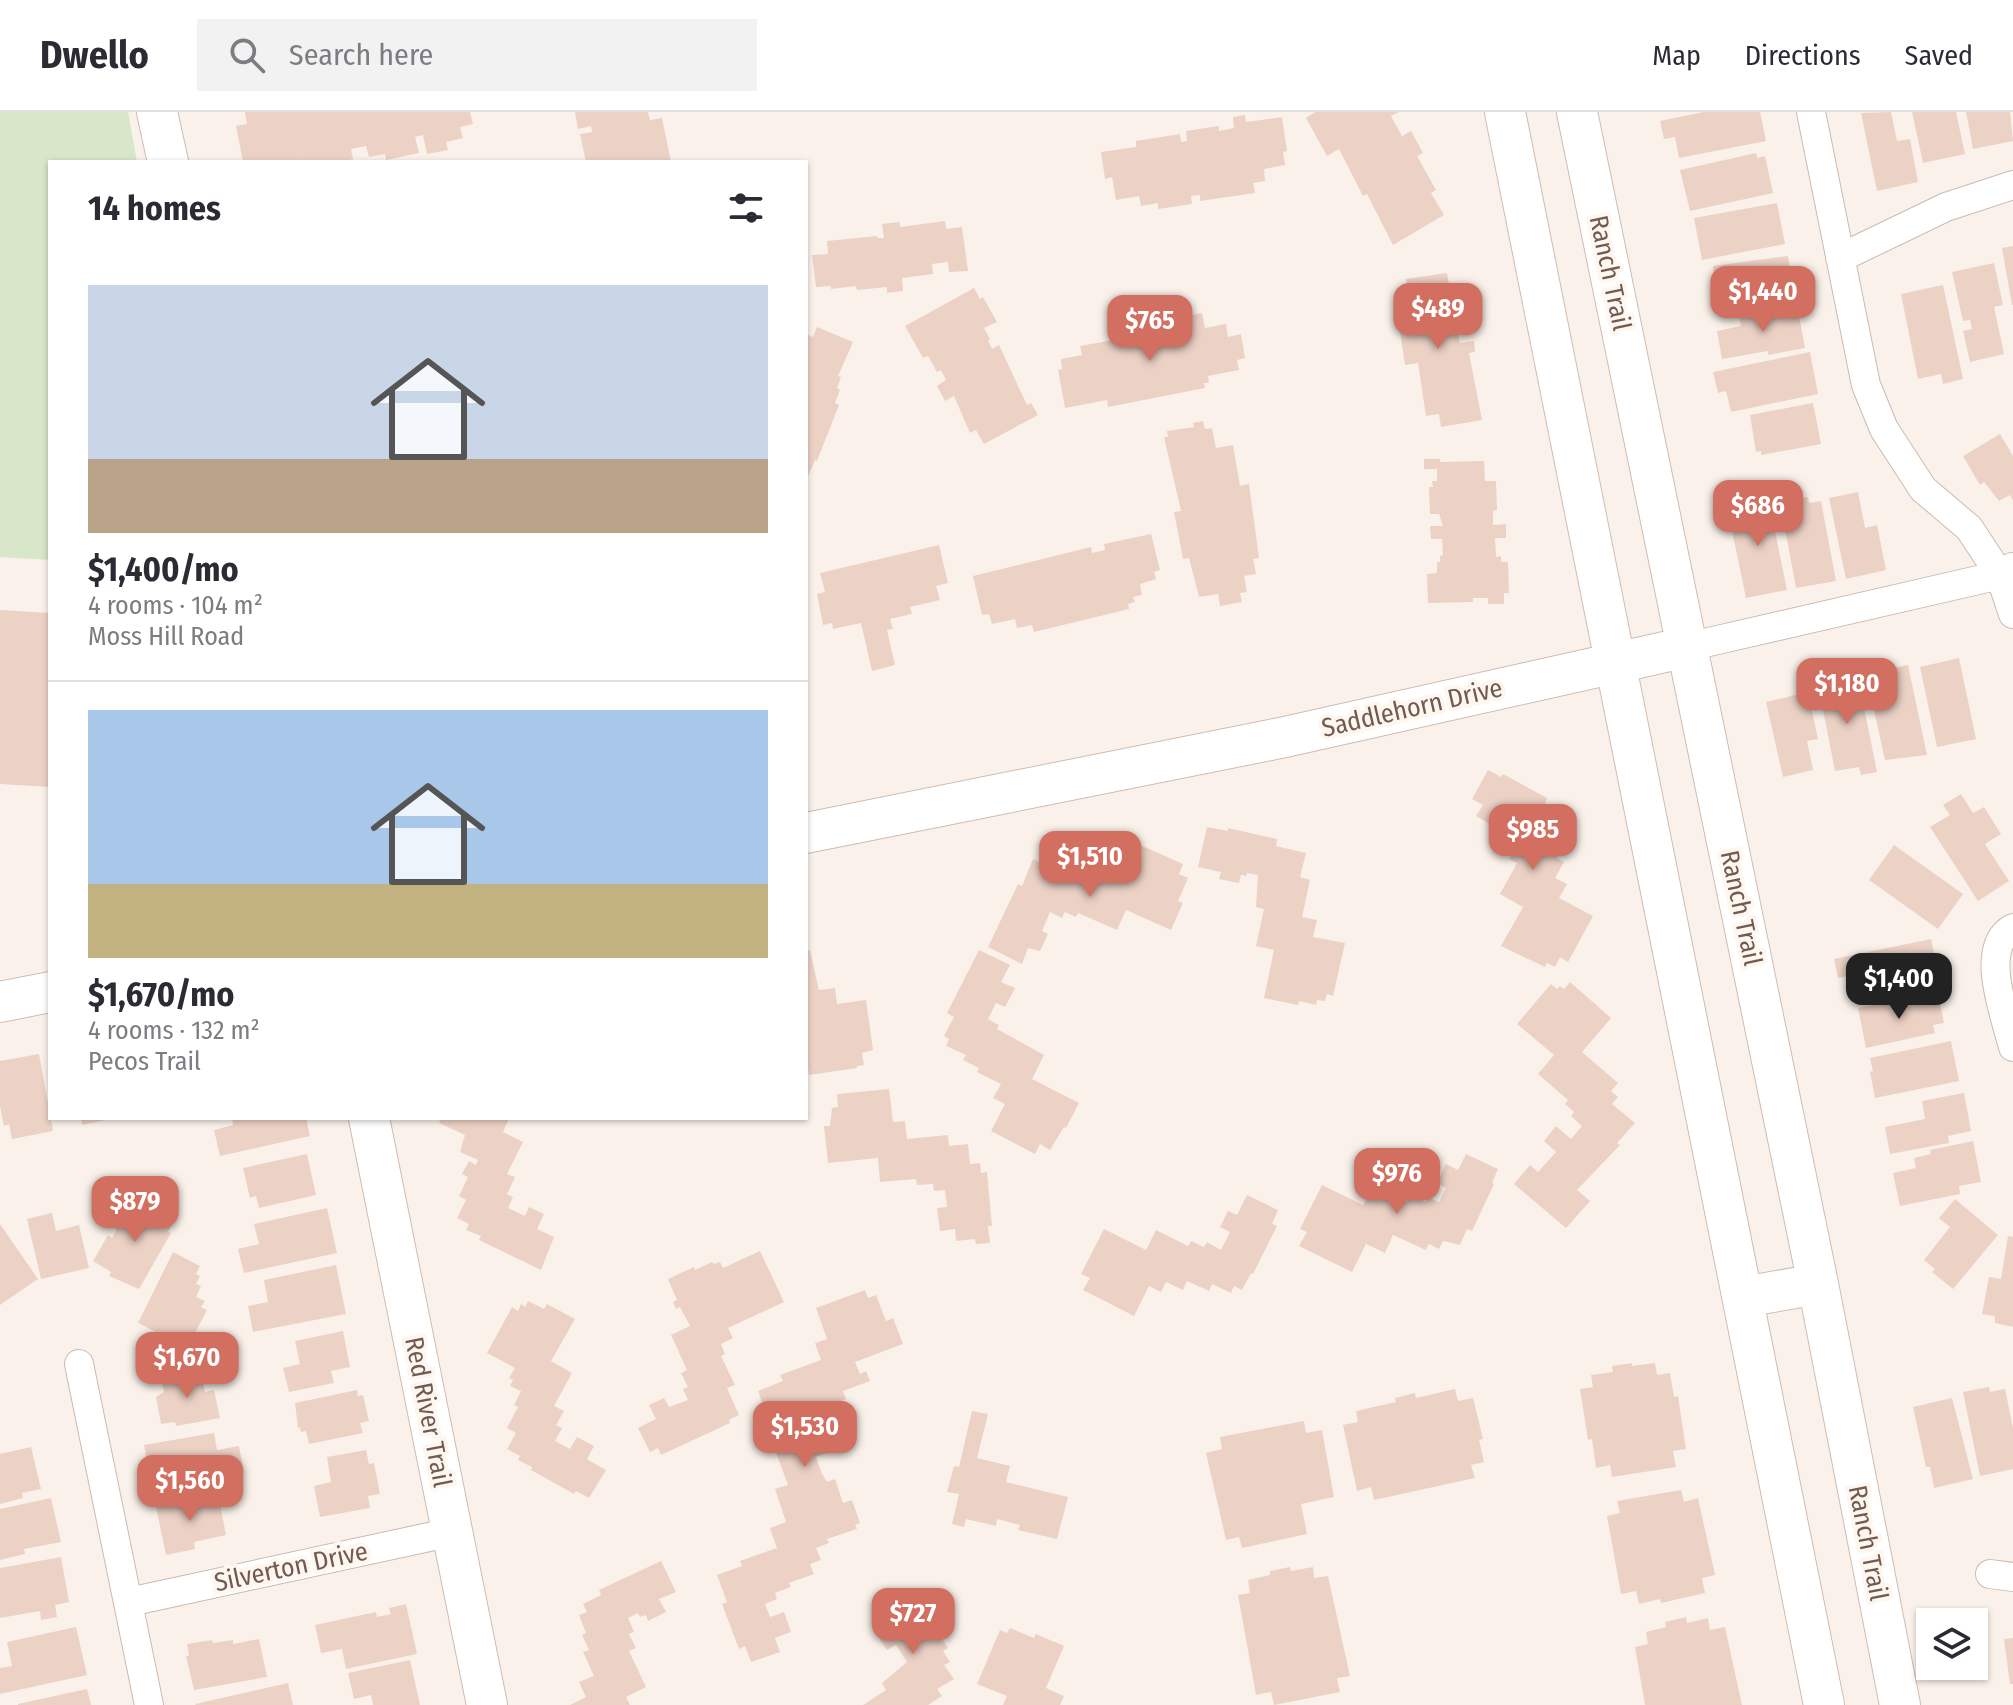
<!DOCTYPE html>
<html lang="en">
<head>
<meta charset="utf-8">
<style>
  :root { --surface:#fff; --page:#f2f2f3; --text:#2b2b33; --muted:#7c7c81; --line:#e1e1e2; --accent:#d36f60 }
  body { margin:0; font-family:"Fira Sans Condensed",sans-serif; background:var(--page); color:var(--text); height:100vh; display:flex; flex-direction:column; font-size:30px; white-space:nowrap }
  * { box-sizing:border-box; margin:0 }
  p { font-size:26px; color:var(--muted) }
  .icon { flex:none; width:44px; height:44px; fill:none; stroke:currentColor; stroke-width:2; stroke-linecap:round; stroke-linejoin:round }
  .map { position:relative; flex:1; overflow:hidden }
  .sheet { position:absolute; left:48px; top:48px; width:760px; height:960px; display:flex; flex-direction:column; background:var(--surface); border-radius:0px; box-shadow:0 2px 6px #0004 }
  .sheet>* { flex:none }
  .tools { position:absolute; left:1916px; top:1496px; display:grid; gap:16px }
  .tools a { display:grid; place-items:center; width:72px; height:72px; border-radius:0px; background:var(--surface); box-shadow:0 2px 6px #0004; font-size:40px }
  .price { position:absolute; translate:-50% -68px; padding:0 18px; border-radius:16px; background:var(--accent); color:#fff; font-size:26px; line-height:52px; filter:drop-shadow(0 2px 4px #0008) }
  .price::after { content:''; position:absolute; left:50%; top:48px; width:24px; height:18px; margin-left:-12px; background:inherit; clip-path:polygon(0 0,100% 0,50% 100%) }
  .price.current { background:#222; color:#fff }
  ul { padding:0; list-style:none }
  li { display:grid; align-content:center; gap:16px; height:424px; padding:0 40px }
  li+li { border-top:2px solid var(--line) }
  li span { display:grid; place-items:center; height:248px; border-radius:0px; color:#555 }
  li>.icon { margin-inline-start:auto }
  span .icon { width:144px; height:144px; fill:#fffc; stroke-width:1 }
  li b { font-size:34px }
  h2 { display:flex; justify-content:space-between; align-items:center; height:96px; padding:0 40px; font-size:34px }
  header { display:flex; align-items:center; gap:48px; box-sizing:border-box; height:112px; padding:0 40px; background:var(--surface); border-bottom:2px solid var(--line) }
  header strong { font-size:38px }
  nav { display:flex; gap:44px; margin-inline-start:auto; font-size:28px }
  .search { width:560px; height:72px; background:var(--page); display:flex; align-items:center; gap:20px; box-sizing:border-box; padding:0 28px; border-radius:0px; color:var(--muted); font-size:30px }
  .map>svg:first-child { display:block }
  .green { fill:#d8e6ca }
  .building { fill:#ecd1c5 }
  .lines { fill:none; stroke-linecap:round; stroke-linejoin:round }
  .street-casing { stroke:#cbbab1; stroke-width:30 }
  .secondary-casing { stroke:#cfbcb2; stroke-width:42 }
  .street { stroke:#fff; stroke-width:28 }
  .secondary { stroke:#fff; stroke-width:40 }
  .labels { text-anchor:middle; dominant-baseline:central; stroke-width:8; stroke-linejoin:round; paint-order:stroke }
  .street-label { font-size:26px; fill:#725951; stroke:#fdf7f0 }
</style>
</head>
<body>
<header>
<strong>Dwello</strong>
<div class="search"><svg class="icon" aria-label="search" viewBox="0 0 24 24"><circle cx="10" cy="10" r="6"/><path d="M15 15l6 6"/></svg>Search here</div>
<nav><a>Map</a><a>Directions</a><a>Saved</a></nav>
</header>
<div class="map">
<svg width="2013" height="1593" viewBox="0 0 2013 1593">
  <rect width="100%" height="100%" fill="#faf2ea"/>
  <!-- green -->
  <path class="green" d="M0,0H128L137,50H50V448L0,445Z"/>
  <!-- building -->
  <path class="building" d="M245,0H470L473,12L460,15L463,26L446,30L448,38L427,42L423,23L415,25L419,41L386,48L385,42L369,45L366,34L351,37L353,47L340,50H303L302,47L295,50H243L236,14L247,12Z
    M575,0H648L650,8L662,6L671,50H586L580,22L592,20L591,14L578,17Z
    M1315,0H1399L1391,4L1402,24L1411,19L1423,41L1417,44L1436,78L1431,81L1444,103L1393,133L1367,82L1363,84L1339,37L1327,44L1306,6Z
    M1704,0H1760L1766,29L1679,46L1675,25L1664,27L1660,9Z
    M1891,0L1897,29L1910,27L1918,70L1877,79L1861,1Z
    M1912,0H1956L1965,42L1923,51Z
    M1966,0H2010L2013,29L1973,37Z
    M1245,3L1246,10L1282,5L1287,39L1283,40L1285,53L1264,57L1265,69L1253,71L1255,81L1200,89V83L1191,84L1192,92L1158,97V91L1141,94L1139,84L1116,88L1112,65L1105,67L1101,40L1136,35V29L1180,22L1181,30L1187,29L1186,19L1219,14V19L1234,16L1233,5Z
    M1756,41L1757,46L1765,44L1773,81L1690,99L1680,58Z
    M1777,91L1785,132L1702,148L1694,106Z
    M945,109L946,117L962,115L968,159L949,160L948,150L932,152L933,162L902,166L903,179L887,181V175L857,178L856,174L831,177V174L816,175L812,143L828,142L827,129L877,124V126H884L882,112L900,110V115Z
    M2013,134V193H2012L2002,136Z
    M1788,144L1794,189L1719,200L1713,154Z
    M1994,151L2003,193L1994,195L2004,242L1970,250L1963,219L1972,217L1970,208L1963,209L1952,160Z
    M1447,161L1453,197H1448L1452,217L1457,216L1460,231L1474,229L1475,240L1469,241L1482,308L1441,315L1439,302L1426,304L1418,251L1405,253L1398,206L1401,205L1398,183L1409,181L1406,167Z
    M1943,173L1963,267L1943,272L1941,262L1918,267L1901,182Z
    M974,176L980,187L983,185L997,210L984,216L990,227L988,229L992,237L999,233L1027,293L1031,291L1038,303L984,332L976,318L970,321L954,284L945,289L937,274L946,268L941,258L937,260L928,244L923,246L905,214Z
    M1797,193L1805,236L1768,243V239L1722,247L1717,219L1741,214L1739,204Z
    M1202,201L1205,216L1226,212L1228,225L1241,222L1245,246L1237,248L1239,258L1208,264L1209,271H1204L1205,276L1108,295L1107,288L1065,296L1058,258L1062,257L1061,247L1082,243L1080,234L1119,227L1117,218Z
    M817,215L853,230L838,264L841,265L837,276L840,278L835,291L839,293L817,349L815,348L806,369V222L813,225Z
    M1810,240L1818,282L1731,300L1726,279L1718,281L1713,260Z
    M1813,291L1821,332L1761,343V339L1756,340L1750,303Z
    M1203,309L1205,317L1212,316L1216,336L1233,333L1240,374L1249,372L1259,446L1253,447L1256,462L1244,464L1247,480L1240,481L1242,490L1220,494L1218,482L1199,485L1189,446L1183,447L1174,400L1181,399L1164,325H1168L1167,319L1194,315L1193,311Z
    M2000,322L2013,344V389L2010,383L1999,389L1984,370L1980,373L1963,344Z
    M1424,347H1440V350L1484,349L1485,369H1496L1497,398L1493,399V413L1506,412V426H1495L1496,445L1501,444V450H1508L1509,481H1504V492H1488V486H1473V490L1428,491L1427,462L1437,461V450H1440V444L1443,443L1442,427H1431L1430,414H1443L1439,402H1430L1429,375H1433L1432,369H1437V357H1424Z
    M1767,380L1787,478L1746,486L1728,399L1750,395L1748,383Z
    M1858,380L1865,416L1877,413L1886,458L1846,467L1829,386Z
    M1808,385L1809,391L1821,389L1836,469L1796,476L1780,390Z
    M1151,422L1160,458L1154,460L1156,467L1140,472L1142,483L1133,485L1135,490L1128,492L1129,497L1034,520L1032,513L1017,516L1015,507L992,512L989,502L982,503L973,464L1091,435L1092,441L1105,438L1104,432Z
    M939,433L948,471L936,474L940,488L910,495L912,502L890,507L893,517L887,518L895,553L872,559L861,511L833,517L832,511L823,513L817,482L825,480L820,461Z
    M0,498L50,501V675L0,672Z
    M1959,546L1976,627L1937,635L1920,555Z
    M1908,553L1927,643L1885,648L1866,562Z
    M1858,565L1877,660L1861,663L1859,655L1835,659L1818,573Z
    M1808,580L1818,627L1807,629L1813,658L1783,665L1766,590Z
    M1488,658L1501,665L1503,662L1547,686L1545,691L1566,702L1553,724L1566,731L1557,746L1564,750L1555,766L1567,772L1559,786L1593,804L1568,850L1560,845L1555,855L1547,851L1545,855L1501,834L1523,795L1500,782L1517,751L1509,747L1518,731L1514,728L1522,715L1511,709L1508,714L1503,712L1500,718L1476,704L1483,693L1472,687Z
    M1961,682L1973,701L1984,695L2001,722L1985,732L2009,769L1978,789L1930,715L1950,703L1943,693Z
    M1207,715L1228,719V716L1277,727L1276,734L1306,741L1300,765L1310,768L1302,805L1317,808L1313,825L1345,831L1333,884L1327,882L1325,889L1317,888L1316,893L1299,889L1298,893L1264,886L1274,838L1256,834L1264,797L1256,795L1258,763L1247,761V764L1241,763L1239,771L1219,767L1221,760L1198,755Z
    M1133,730L1183,752L1179,762L1188,766L1178,789L1183,791L1171,818L1126,798L1117,818L1078,801L1076,805L1065,800L1062,806L1050,800L1042,819L1048,822L1040,839L1028,836L1022,852L988,835L1018,772L1022,774L1033,747L1061,760L1065,752L1101,768L1109,751L1121,757Z
    M1894,733L1963,782L1938,817L1869,768Z
    M1931,827L1940,869L1854,888L1849,864L1838,866L1834,847Z
    M806,838H810L819,878L835,876L837,892L866,888L873,938L862,941L864,953L857,954V956L809,963L806,943Z
    M979,838L1010,853L1001,870L1015,876L1005,895L996,891L988,907L999,913L997,917L1044,943L1032,967L1079,991L1066,1016L1064,1015L1050,1038L1040,1032L1035,1042L991,1019L1005,992L993,986L1001,972L977,960L979,956L963,948L966,943L946,934L949,927L944,924L954,905L947,901Z
    M1570,870L1611,906L1582,940L1618,971L1611,979L1618,985L1612,992L1635,1011L1617,1031L1620,1033L1577,1078L1590,1089L1566,1116L1514,1072L1530,1053L1538,1060L1556,1040L1544,1029L1556,1014L1571,1027L1582,1014L1571,1004L1574,1000L1565,992L1568,988L1538,962L1554,943L1517,912L1551,872L1557,877L1560,874L1564,877Z
    M1939,886L1944,911L1933,913L1935,921L1866,936L1858,896L1900,888L1901,894Z
    M1951,929L1959,969L1875,986L1870,960L1873,959L1870,946Z
    M39,942L53,1019L12,1027L9,1012L4,1014L0,994V949Z
    M889,977L893,1010L905,1009L907,1027L948,1023L949,1034L968,1032L970,1052L980,1051L981,1061L987,1060L992,1114H988L990,1131L976,1132L975,1127L956,1129L955,1117L940,1119L937,1096L947,1095L945,1078L934,1079L933,1072L917,1073L916,1067L880,1070L878,1046L828,1051L824,1014H830L832,996L838,995L837,982Z
    M1964,981L1971,1019L1948,1024L1949,1031L1890,1042L1885,1015L1925,1007L1922,989Z
    M81,1006H111V1007L82,1013Z
    M232,1006H306L310,1024L220,1044L214,1018L233,1013Z
    M441,1006H509L503,1020L523,1030L507,1062L515,1065L507,1082L513,1085L508,1096L525,1104L529,1095L544,1102L537,1117L554,1125L541,1158L479,1128L481,1124L466,1118L469,1112L457,1106L466,1088L459,1084L468,1065L462,1062L469,1049L476,1053L478,1048L460,1040L465,1023L439,1011Z
    M1973,1029L1981,1070L1959,1074L1960,1082L1900,1094L1893,1061L1916,1056L1914,1046L1931,1042L1930,1038Z
    M307,1042L316,1083L259,1096L256,1084L250,1086L243,1056Z
    M1466,1042L1498,1057L1492,1071L1494,1072L1472,1119L1467,1117L1460,1133L1443,1129L1439,1137L1429,1132L1426,1138L1393,1123L1385,1141L1366,1132L1352,1160L1299,1134L1307,1120L1300,1117L1322,1073L1363,1093L1373,1074L1407,1090L1411,1082L1426,1090L1428,1085L1439,1090L1446,1076L1437,1071L1446,1052L1458,1058Z
    M1247,1083L1278,1098L1272,1112L1277,1114L1253,1162L1251,1161L1242,1178L1234,1174L1231,1181L1212,1172L1209,1179L1187,1169L1183,1178L1166,1170L1161,1180L1149,1174L1134,1204L1083,1178L1090,1166L1081,1162L1104,1117L1146,1138L1156,1118L1188,1134L1191,1129L1204,1135L1207,1130L1221,1138L1230,1120L1220,1115L1228,1099L1237,1103Z
    M1955,1087L1998,1123L1953,1177L1932,1160L1935,1157L1924,1148L1950,1115L1939,1106Z
    M127,1090L138,1096L142,1090L174,1109L168,1120L171,1121L139,1177L109,1164L111,1160L93,1149L108,1123L112,1126L117,1117L112,1115Z
    M327,1096L337,1141L244,1161L238,1137L259,1132L254,1112Z
    M52,1101L56,1119L79,1113L89,1156L41,1167L27,1107Z
    M0,1112L38,1167L0,1193Z
    M2008,1124L2013,1125V1215L1995,1211V1204L1982,1202L1989,1165L2001,1167Z
    M760,1139L784,1190L728,1216L733,1226L721,1232L725,1242L721,1244L735,1273L727,1276L739,1303L729,1308L730,1311L661,1343L658,1336L650,1340L638,1316L656,1307L649,1293L664,1286L669,1295L688,1288L683,1277L688,1275L681,1261L687,1258L671,1223L690,1214L680,1195L676,1197L673,1190L677,1188L668,1167L694,1155L695,1158L712,1150L714,1152L720,1150L723,1156Z
    M173,1140L200,1154L196,1162L200,1164L196,1172L201,1174L196,1185L205,1189L201,1195L207,1198L191,1229L183,1226L174,1243L149,1231L154,1219L138,1211Z
    M336,1153L346,1202L253,1220L248,1194L268,1190L264,1168Z
    M865,1178L868,1186L876,1183L886,1209L893,1206L903,1232L855,1250L860,1262L866,1259L870,1269L843,1279L846,1287L820,1297L823,1303L808,1308L812,1321L822,1318L830,1340L816,1345L822,1362L827,1370L835,1367L843,1391L852,1388L860,1411L855,1413L857,1417L827,1427L829,1431L816,1436L821,1448L810,1452L814,1462L789,1471L791,1475L775,1481L777,1487L765,1492L770,1505L784,1500L791,1520L775,1526L780,1540L751,1550L745,1534L739,1537L722,1492L727,1490L717,1463L742,1454L740,1449L777,1436L770,1416L786,1410L775,1377L788,1373L764,1308L768,1307L758,1279L783,1269L780,1263L821,1248L815,1231L827,1227L816,1196Z
    M528,1189L544,1197L547,1192L575,1207L551,1249L572,1261L554,1294L564,1299L556,1313L562,1316L555,1329L570,1337L577,1325L594,1334L587,1347L606,1358L589,1386L576,1379L574,1382L531,1358L532,1355L518,1348L520,1344L507,1337L516,1321L507,1316L518,1295L514,1293L521,1279L510,1274L513,1268L509,1266L515,1256L487,1241L512,1195L518,1199L521,1192L525,1195Z
    M343,1219L350,1255L331,1259L334,1271L289,1280L283,1256L300,1252L295,1229Z
    M1632,1251V1254L1655,1251L1657,1263L1670,1261L1674,1285L1678,1284L1686,1337L1673,1339L1676,1355L1612,1365L1610,1353L1596,1356L1592,1327L1588,1328L1580,1277L1593,1275L1591,1263L1613,1260L1612,1254Z
    M200,1256L205,1280L214,1278L220,1306L176,1314L175,1310L161,1312L156,1285L164,1280L162,1271L172,1268L171,1261Z
    M1989,1275L1990,1280L2005,1277L2013,1316V1357L1980,1364L1963,1280Z
    M1455,1277L1458,1289L1473,1286L1483,1327L1479,1328L1484,1350L1471,1353L1475,1366L1374,1388L1371,1375L1357,1379L1343,1313L1358,1310L1356,1299L1396,1290L1395,1286L1415,1281L1416,1286Z
    M357,1278L358,1284L363,1283L369,1309L360,1311L363,1321L309,1332L306,1319L301,1320L300,1315L298,1316L295,1291Z
    M1952,1286L1973,1367L1934,1376L1930,1355H1926L1913,1295Z
    M972,1299L988,1302L977,1346L1010,1354L1006,1370L1068,1385L1057,1427L1018,1418L1020,1413L997,1407L996,1414L966,1407L964,1415L952,1412L959,1382L947,1380L954,1354L959,1355Z
    M1304,1309L1306,1321L1322,1318L1334,1385L1301,1392L1307,1422L1242,1436L1239,1425L1226,1428L1206,1341L1222,1337L1220,1325Z
    M214,1321L217,1338L239,1334L244,1361L152,1378L144,1333Z
    M31,1335L41,1377L22,1381L23,1386L0,1392V1342Z
    M366,1338L369,1352L374,1351L380,1382L368,1384L370,1396L320,1405L314,1374L331,1370L327,1345Z
    M1681,1378L1684,1390L1698,1386L1715,1463L1702,1466L1705,1481L1661,1491L1660,1487L1639,1492L1636,1479L1621,1482L1607,1404L1620,1401L1617,1389Z
    M218,1382L226,1423L194,1430L195,1437L166,1443L156,1395Z
    M51,1386L61,1430L24,1437L25,1442L0,1448V1397Z
    M61,1445L69,1490L55,1493L57,1505L41,1508L40,1499L0,1506V1456Z
    M661,1449L676,1480L659,1487L666,1500L648,1509L646,1503L640,1505L638,1501L628,1506L634,1520L629,1522L636,1536L629,1539L646,1575L626,1585L630,1593H570L586,1585L579,1570L594,1564L583,1540L589,1538L582,1523L586,1521L579,1503L587,1500L583,1492L601,1483L599,1478Z
    M1290,1455L1291,1459L1313,1455L1314,1466L1328,1464L1350,1564L1337,1566L1340,1580L1274,1593L1271,1580L1256,1583L1238,1483L1250,1481L1248,1468L1270,1463V1459Z
    M904,1478L914,1494L918,1491L948,1536L943,1539L950,1550L944,1553L954,1567L937,1577L942,1584L928,1593H863L886,1578L882,1571L907,1550L896,1533L887,1538L877,1523L888,1516L878,1501L900,1486L898,1483Z
    M406,1492L417,1542L346,1557L342,1537L321,1541L315,1513L376,1500L377,1505L391,1502L389,1496Z
    M1686,1505L1687,1511L1708,1506L1710,1518L1725,1515L1742,1593H1645L1635,1535L1648,1532L1646,1520L1666,1515L1665,1510Z
    M76,1515L87,1563L0,1582V1556L12,1554L7,1530Z
    M1010,1516L1034,1526L1036,1522L1064,1534L1046,1576L1064,1584L1060,1593H1003L1007,1584L977,1572L1000,1518L1007,1521Z
    M2013,1526V1572H2010L2004,1527Z
    M259,1527L267,1565L194,1578L186,1544H189L187,1532L212,1528L213,1531L233,1528V1532Z
    M410,1548L420,1593H373L371,1583L354,1587L348,1561Z
    M288,1571L293,1593H196L195,1592Z
    M87,1577L91,1593H18V1592Z"/>
  <g class="lines">
    <defs>
      <path id="street" d="M1811,0L1866,273L1884,317L1923,377L1969,416L2000,463L2013,502
        M1840,146L1946,95L2013,73
        M1687,535L2000,463L2012,455
        M2013,816C1978,835 2005,903 2013,935
        M79,1252L149,1593
        M1990,1462L2013,1465
        M129,1490L452,1420"/>
      <path id="secondary" d="M157,0L168,50
        M1505,0L1824,1593
        M1577,0L1818,1172L1900,1593
        M806,721L1285,625L1687,535
        M0,890L50,880
        M369,1006L487,1593
        M1743,1185L1818,1172"/>
    </defs>
    <!-- street casing -->
    <use href="#street" class="street-casing"/>
    <!-- secondary casing -->
    <use href="#secondary" class="secondary-casing"/>
    <!-- street -->
    <use href="#street" class="street"/>
    <!-- secondary -->
    <use href="#secondary" class="secondary"/>
  </g>
  <g class="labels">
    <!-- street labels -->
    <g class="street-label">
      <text transform="translate(1610 161) rotate(78)">Ranch Trail</text>
      <text transform="translate(1412 596) rotate(-13)">Saddlehorn Drive</text>
      <text transform="translate(1741 796) rotate(78)">Ranch Trail</text>
      <text transform="translate(428 1300) rotate(79)">Red River Trail</text>
      <text transform="translate(1868 1431) rotate(79)">Ranch Trail</text>
      <text transform="translate(291 1455) rotate(-12)">Silverton Drive</text>
    </g>
  </g>
</svg>
<div class="tools">
<a><svg class="icon" aria-label="layers" viewBox="0 0 24 24"><path d="M12 4l9 5-9 5-9-5zM3 14l9 5 9-5"/></svg></a>
</div>
<b class="price" style="left:1763px;top:222px">$1,440</b>
<b class="price" style="left:1438px;top:239px">$489</b>
<b class="price" style="left:1150px;top:251px">$765</b>
<b class="price" style="left:1758px;top:436px">$686</b>
<b class="price" style="left:1847px;top:614px">$1,180</b>
<b class="price" style="left:1533px;top:760px">$985</b>
<b class="price" style="left:1090px;top:787px">$1,510</b>
<b class="price current" style="left:1899px;top:909px">$1,400</b>
<b class="price" style="left:1397px;top:1104px">$976</b>
<b class="price" style="left:135px;top:1132px">$879</b>
<b class="price" style="left:187px;top:1288px">$1,670</b>
<b class="price" style="left:805px;top:1357px">$1,530</b>
<b class="price" style="left:190px;top:1411px">$1,560</b>
<b class="price" style="left:913px;top:1544px">$727</b>
<section class="sheet">
<h2>14 homes<svg class="icon" aria-label="filters" viewBox="0 0 24 24"><path d="M4 7h16M4 17h16"/><circle cx="9" cy="7" r="2"/><circle cx="15" cy="17" r="2"/></svg></h2>
<ul>
<li><span style="background:linear-gradient(#c9d6e8 70%,#b9a48a 0)"><svg class="icon" aria-label="home" viewBox="0 0 24 24"><path d="M3 11l9-7 9 7M6 9v11h12V9"/></svg></span><div><b>$1,400/mo</b><p>4 rooms · 104 m²</p><p>Moss Hill Road</p></div></li>
<li><span style="background:linear-gradient(#a9c7e8 70%,#c2b280 0)"><svg class="icon" aria-label="home" viewBox="0 0 24 24"><path d="M3 11l9-7 9 7M6 9v11h12V9"/></svg></span><div><b>$1,670/mo</b><p>4 rooms · 132 m²</p><p>Pecos Trail</p></div></li>
</ul>
</section>
</div>
</body>
</html>
